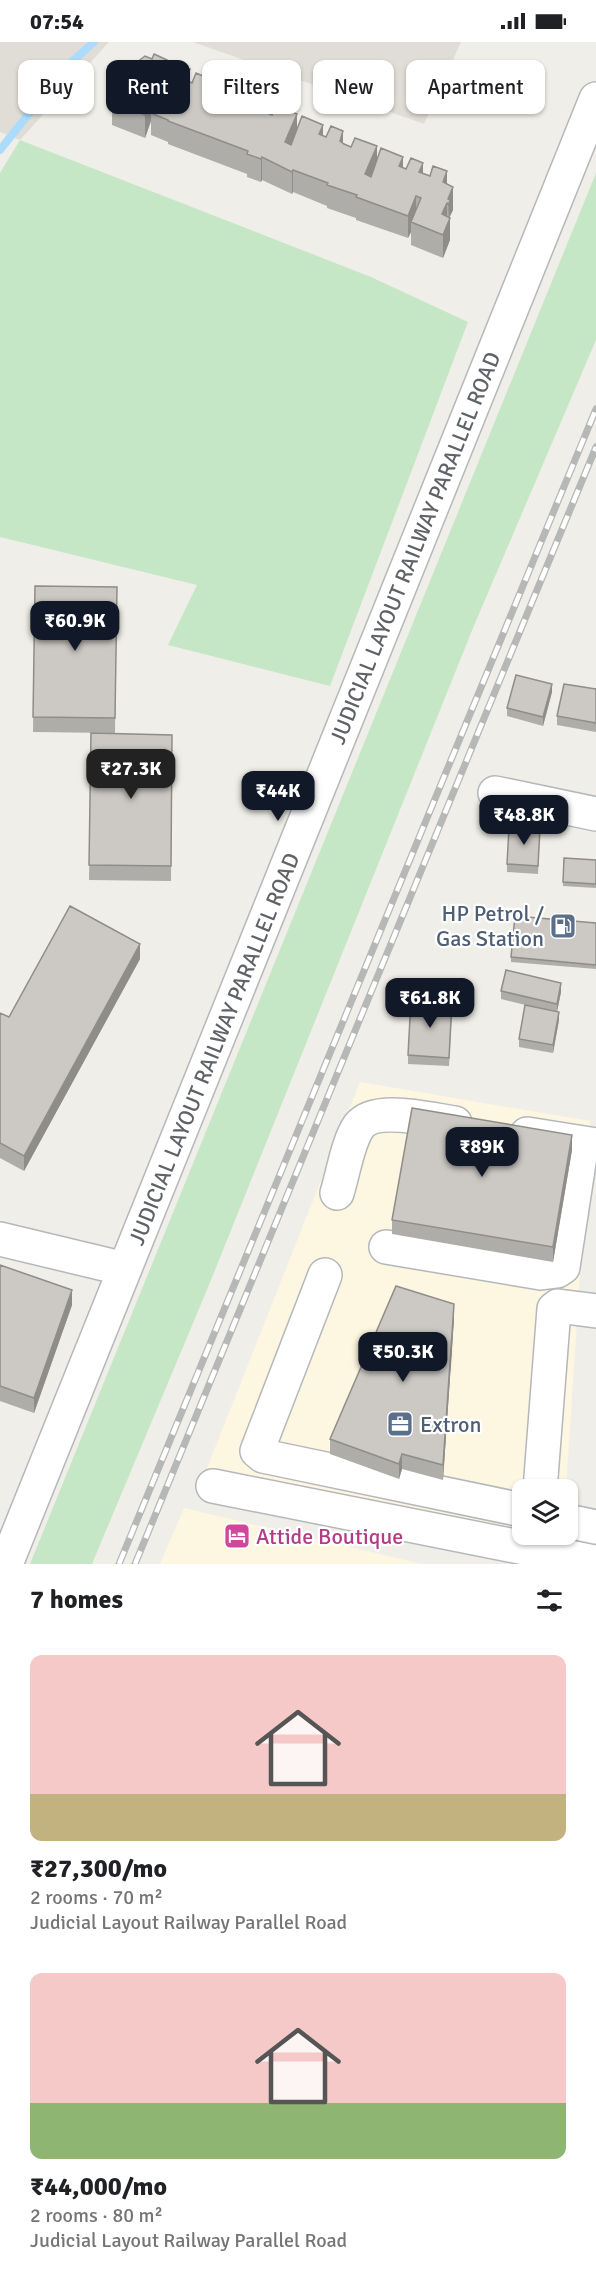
<!DOCTYPE html>
<html lang="en">
<head>
<meta charset="utf-8">
<style>
  :root { --surface:#fff; --page:#f6f6f6; --text:#202124; --muted:#757577; --accent:#111827 }
  body { margin:0; font-family:Signika,sans-serif; background:var(--page); color:var(--text); height:100vh; display:flex; flex-direction:column; font-size:22px; white-space:nowrap }
  * { box-sizing:border-box; margin:0 }
  p { font-size:20px; color:var(--muted) }
  .icon { flex:none; width:33px; height:33px; fill:none; stroke:currentColor; stroke-width:2; stroke-linecap:round; stroke-linejoin:round }
  .map { position:relative; height:1522px; overflow:hidden }
  .sheet { display:flex; flex-direction:column; background:var(--surface); flex:1 }
  .sheet>* { flex:none }
  .guide { position:absolute; left:18px; top:18px; width:561px; height:54px; display:flex; gap:12px }
  .fabs { position:absolute; left:512px; top:1437px; display:grid; gap:12px }
  .fabs a { display:grid; place-items:center; width:66px; height:66px; border-radius:12px; background:var(--surface); box-shadow:0 2px 4px #0004; font-size:30px }
  .price { position:absolute; translate:-50% -51px; padding:0 14px; border-radius:12px; background:var(--accent); color:#fff; font-size:20px; line-height:39px; filter:drop-shadow(0 2px 3px #0008) }
  .price::after { content:''; position:absolute; left:50%; top:36px; width:18px; height:14px; margin-left:-9px; background:inherit; clip-path:polygon(0 0,100% 0,50% 100%) }
  .price.active { background:#222; color:#fff }
  ul { padding:0; list-style:none }
  li { display:grid; align-content:center; gap:12px; height:318px; padding:0 30px }
  li span { display:grid; place-items:center; height:186px; border-radius:12px; color:#555 }
  li>.icon { margin-inline-start:auto }
  span .icon { width:108px; height:108px; fill:#fffc; stroke-width:1 }
  li b { font-size:26px }
  h2 { display:flex; justify-content:space-between; align-items:center; height:72px; padding:0 30px; font-size:26px }
  .pill { padding:0 21px; border-radius:12px; background:var(--surface); box-shadow:0 2px 4px #0004; font-size:21px; line-height:54px }
  .pill.active { background:var(--accent); color:#fff }
  .status { display:flex; justify-content:space-between; align-items:center; height:42px; padding:0 30px; background:var(--surface); direction:ltr }
  .status svg { height:16px; fill:currentColor }
  .map>svg:first-child { display:block }
  .commercial { fill:#fdf6e0 }
  .education { fill:#e0ddd6 }
  .green { fill:#c6e7c5 }
  .lines { fill:none; stroke-linecap:round; stroke-linejoin:round }
  .stream { stroke:#abdcfd; stroke-width:8 }
  .minor-casing { stroke:#b5b8bb; stroke-width:36 }
  .minor { stroke:#fff; stroke-width:33 }
  .rail-casing { stroke:#b6b7b7; stroke-width:7 }
  .rail { stroke:#fff; stroke-width:4.5; stroke-dasharray:14; stroke-linecap:butt }
  .wall { fill:#afada9 }
  .shaded-wall { fill:#8f8d89 }
  .building { fill:#ccc9c4; stroke:#8f8d89; stroke-width:1.5 }
  .labels { text-anchor:middle; dominant-baseline:central; stroke-width:4.5; stroke-linejoin:round; paint-order:stroke }
  .street-label { font-size:22px; fill:#5f6367; stroke:#fff }
  .service-label { font-size:22px; fill:#4e5e75; stroke:#fff; text-anchor:end }
  .hotel-label { font-size:22px; fill:#b23c85; stroke:#fff; text-anchor:start }
</style>
</head>
<body>
<div class="status"><b>07:54</b><svg viewBox="0 0 49 12"><path d="M0 12V9h3v3zM5 12V6h3v6zM10 12V3h3v9zM15 12V0h3v12zM26 1h20v11H26zM47 4h2v5h-2z"/></svg></div>
<div class="map">
<svg width="596" height="1522" viewBox="0 0 596 1522">
  <rect width="100%" height="100%" fill="#f0eee8"/>
  <!-- commercial -->
  <path class="commercial" d="M360,1040L590,1079L566,1447L522,1448V1491L207,1426Z
    M184,1466L422,1522H160Z"/>
  <!-- education -->
  <path class="education" d="M0,0H109L20,98L0,90Z
    M193,0H461L424,82Z"/>
  <!-- green -->
  <path class="green" d="M20,98L371,235L468,280L330,644L168,603L197,543L0,495V131Z
    M596,131V298L473,586L209,1243L92,1522H30Z"/>
  <g class="lines">
    <!-- stream -->
    <path class="stream" d="M0,108L66,25L94,0"/>
    <defs>
      <path id="minor" d="M495,751L596,772
        M527,1092L596,1103
        M337,1151C343,1132 348,1099 359,1084C375,1063 432,1078 455,1081
        M0,1197L125,1227
        M386,1205L541,1231L557,1229L563,1225L582,1101
        M325,1233L257,1409L263,1414L522,1468
        M213,1444L595,1520
        M540,1448L554,1267L558,1264L596,1269
        M567,1479L596,1485
        M6,1522L596,57"/>
    </defs>
    <!-- minor casing -->
    <use href="#minor" class="minor-casing"/>
    <!-- minor -->
    <use href="#minor" class="minor"/>
    <defs>
      <path id="rail" d="M119,1522L596,367
        M135,1522L596,405"/>
    </defs>
    <!-- rail casing -->
    <use href="#rail" class="rail-casing"/>
    <!-- rail -->
    <use href="#rail" class="rail"/>
  </g>
  <!-- wall -->
  <path class="wall" d="M167,29L190,40L269,72L297,85L323,94L343,101L377,118L423,132L447,142L453,168L450,174V198L443,216L411,203V190L408,196L356,178V176L327,166V164L293,150L292,152L262,138L261,140L247,135V132L168,102V100L151,93V79L145,96L112,83V60Z
    M35,544L117,545L115,691L33,690Z
    M596,647V690L557,683V674Z
    M552,650L543,684L507,674V666Z
    M91,691L172,693L171,839L89,838Z
    M540,786L538,832L507,830V822Z
    M564,816L596,818V846L563,844Z
    M596,881V927L511,920V915Z
    M140,917L24,1129L0,1116V971L9,975Z
    M501,949L561,950L557,969L559,978L553,1011L519,1005V997L538,966L501,957Z
    M426,950L447,952V959L452,968L449,1024L408,1022V1013L426,958Z
    M572,1108L553,1220L392,1192V1178Z
    M0,1223L72,1263L34,1371L0,1359Z
    M454,1277L443,1438L402,1427L399,1437L330,1412V1397Z"/>
  <!-- shaded-wall -->
  <path class="shaded-wall" d="M167,18V40L163,28Z
    M190,27V50L186,38Z
    M244,51V74L240,60Z
    M153,54V71H151V79L145,96V73Z
    M269,59V82L265,70Z
    M297,72V95L285,123V100Z
    M323,83V105L319,92Z
    M343,89V112L340,99Z
    M377,104V127L365,155V132Z
    M262,115V138L261,140V117Z
    M403,115V138L399,124Z
    M423,121V144L419,130Z
    M293,128V150L292,152V130Z
    M447,129V152L443,140Z
    M453,145V168L450,174V198L443,216V193L449,179L448,157Z
    M416,154V176L411,180V190L408,196V174Z
    M447,161V184L442,172Z
    M552,642V650L543,684V675Z
    M140,902V917L24,1129V1114Z
    M561,941V950L557,970V962Z
    M559,970V978L553,1011V1003Z
    M572,1093V1108L553,1220V1205Z
    M72,1248V1263L34,1371V1356Z
    M454,1262V1277L443,1438V1423Z
    M402,1412V1427L399,1437V1422Z"/>
  <!-- building -->
  <path class="building" d="M154,12L167,18L163,28L173,31L177,22L190,27L186,38L192,41L196,31L244,51L240,60L253,64L257,54L269,59L265,70L272,73L276,64L297,72L285,100L291,103L302,74L323,83L319,92L326,95L331,84L343,89L340,99L344,102L351,105L355,96L377,104L365,132L371,135L381,106L403,115L399,124L406,127L411,116L423,121L419,130L430,134L433,124L447,129L443,140L453,145L448,157L450,158L449,162L447,161L442,172L450,176L443,193L411,180L421,156L416,154L408,174L356,155L357,153L327,143L328,141L293,128L292,130L262,115L261,117L247,112L248,109L168,79V78L151,71L158,56L153,54L145,73L112,60L124,30L145,14L152,17Z
    M35,544L117,545L115,676L33,675Z
    M516,633L552,642L543,675L507,666Z
    M564,642L596,647V681L557,674Z
    M91,691L172,693L171,824L89,823Z
    M509,785L540,786L538,824L507,822Z
    M564,816L596,818V842L563,840Z
    M70,864L140,902L24,1114L0,1101V971L9,975Z
    M515,874L596,881V923L511,915Z
    M506,928L561,941L557,962L501,949Z
    M426,950L447,952V958L426,957Z
    M411,957L452,960L449,1016L408,1013Z
    M525,963L559,970L553,1003L519,997Z
    M412,1066L572,1093L553,1205L392,1178Z
    M0,1223L72,1248L34,1356L0,1344Z
    M396,1244L454,1262L443,1423L402,1412L399,1422L330,1397Z"/>
  <!-- icons -->
  <defs>
    <symbol id="fuel-square" viewBox="-11 -11 22 22"><rect x="-9" y="-9" width="18" height="18" rx="4" fill="#5c6f8a" stroke="#fff"/><path d="M-5.5-6h7V0h2V4h1.3V-2.5L3-4.5l.8-.8L6-3V5H2.5V1h-1V6h-7ZM-4.2-4.7v3.2H.2V-4.7Z" fill="#fff"/></symbol>
    <symbol id="office-square" viewBox="-11 -11 22 22"><rect x="-9" y="-9" width="18" height="18" rx="4" fill="#5c6f8a" stroke="#fff"/><path d="M-6-3h4V-5.5h4V-3h4V5H-6ZM-1-4.5V-3h2v-1.5ZM-6 0V1H6V0Z" fill="#fff"/></symbol>
    <symbol id="hotel-square" viewBox="-11 -11 22 22"><rect x="-9" y="-9" width="18" height="18" rx="4" fill="#d1479c" stroke="#fff"/><path d="M-6-4.5h1.5V1H6V5H4.5V3h-9V5H-6ZM-4 0a1.8 1.8 0 1 1 3.6 0ZM.5 0V-2.5h3Q6-2.5 6 0Z" fill="#fff"/></symbol>
  </defs>
  <g fill-rule="evenodd">
    <use href="#fuel-square" x="548" y="869" width="30" height="30"/>
    <use href="#office-square" x="385" y="1367" width="30" height="30"/>
    <use href="#hotel-square" x="222" y="1479" width="30" height="30"/>
  </g>
  <g class="labels">
    <!-- street labels -->
    <g class="street-label">
      <text transform="translate(415 506) rotate(-68)">JUDICIAL LAYOUT RAILWAY PARALLEL ROAD</text>
      <text transform="translate(214 1007) rotate(-68)">JUDICIAL LAYOUT RAILWAY PARALLEL ROAD</text>
    </g>
    <!-- service labels -->
    <g class="service-label">
      <text x="544" y="871">HP Petrol /<tspan x="544" dy="25">Gas Station</tspan></text>
      <text x="420" y="1382" text-anchor="start">Extron</text>
    </g>
    <!-- hotel labels -->
    <g class="hotel-label">
      <text x="256" y="1494">Attide Boutique</text>
    </g>
  </g>
</svg>
<div class="fabs">
<a><svg class="icon" aria-label="layers" viewBox="0 0 24 24"><path d="M12 4l9 5-9 5-9-5zM3 14l9 5 9-5"/></svg></a>
</div>
<b class="price" style="left:75px;top:610px">₹60.9K</b>
<b class="price active" style="left:131px;top:758px">₹27.3K</b>
<b class="price" style="left:278px;top:780px">₹44K</b>
<b class="price" style="left:524px;top:804px">₹48.8K</b>
<b class="price" style="left:430px;top:987px">₹61.8K</b>
<b class="price" style="left:482px;top:1136px">₹89K</b>
<b class="price" style="left:403px;top:1341px">₹50.3K</b>
<div class="guide">
<a class="pill">Buy</a>
<a class="pill active">Rent</a>
<a class="pill">Filters</a>
<a class="pill">New</a>
<a class="pill">Apartment</a>
</div>
</div>
<section class="sheet">
<h2>7 homes<svg class="icon" aria-label="filters" viewBox="0 0 24 24"><path d="M4 7h16M4 17h16"/><circle cx="9" cy="7" r="2"/><circle cx="15" cy="17" r="2"/></svg></h2>
<ul>
<li><span style="background:linear-gradient(#f6c9c9 75%,#c2b280 0)"><svg class="icon" aria-label="home" viewBox="0 0 24 24"><path d="M3 11l9-7 9 7M6 9v11h12V9"/></svg></span><div><b>₹27,300/mo</b><p>2 rooms · 70 m²</p><p>Judicial Layout Railway Parallel Road</p></div></li>
<li><span style="background:linear-gradient(#f6c9c9 70%,#8fb573 0)"><svg class="icon" aria-label="home" viewBox="0 0 24 24"><path d="M3 11l9-7 9 7M6 9v11h12V9"/></svg></span><div><b>₹44,000/mo</b><p>2 rooms · 80 m²</p><p>Judicial Layout Railway Parallel Road</p></div></li>
</ul>
</section>
</body>
</html>
